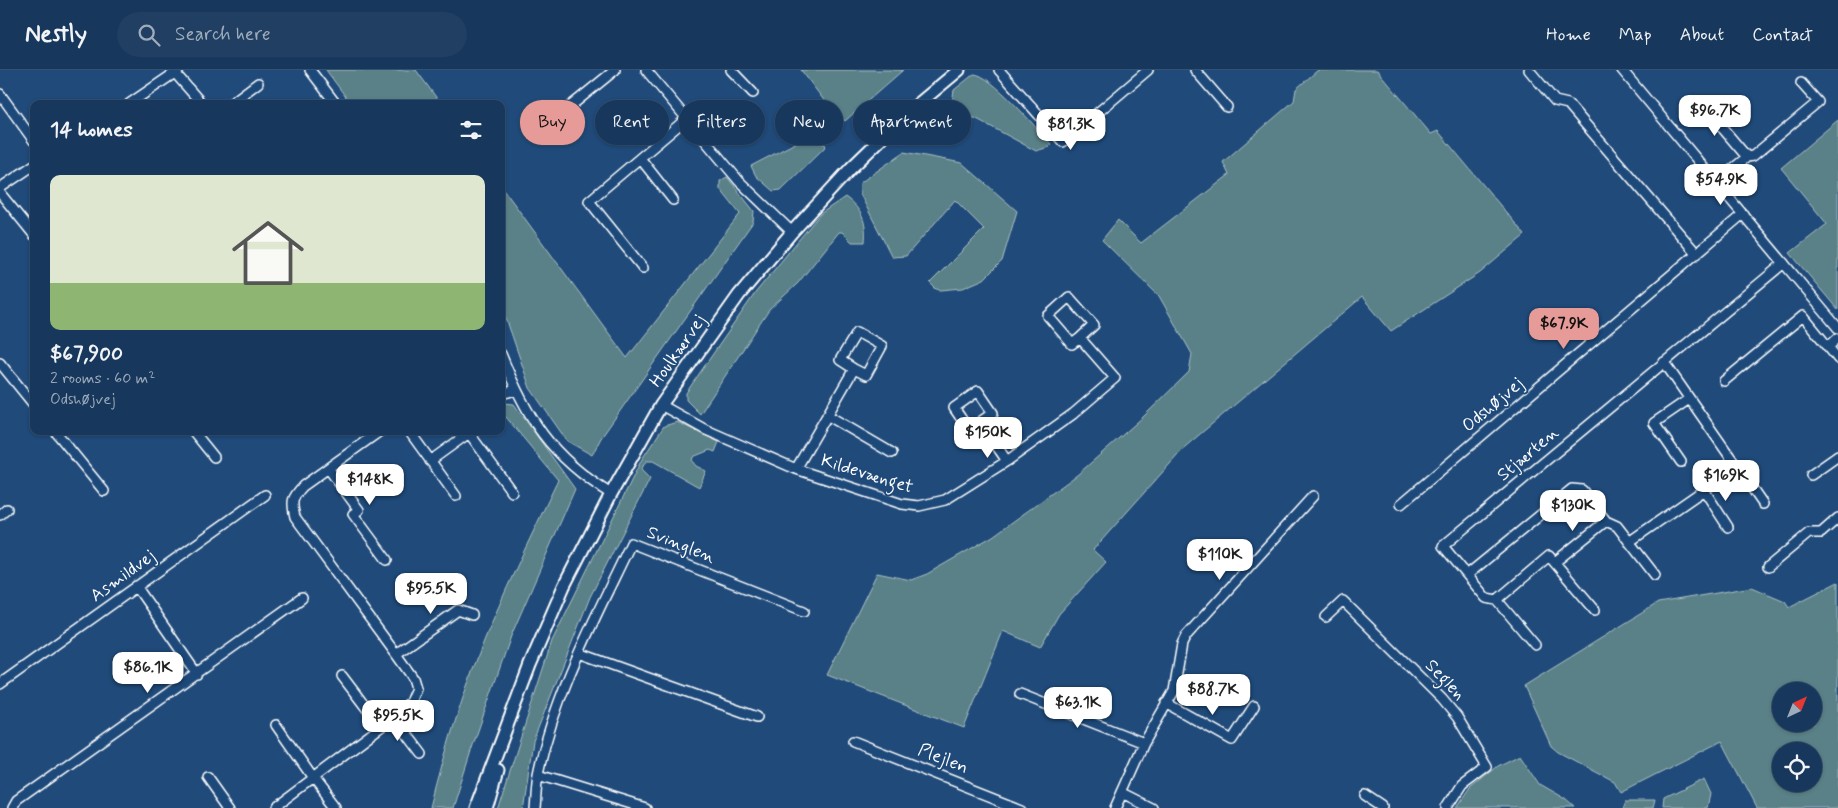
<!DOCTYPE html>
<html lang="en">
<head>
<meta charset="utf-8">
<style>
  :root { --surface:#17385c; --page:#203f62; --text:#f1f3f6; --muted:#9eacbb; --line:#365272; --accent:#e69b98 }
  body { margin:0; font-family:Mynerve,sans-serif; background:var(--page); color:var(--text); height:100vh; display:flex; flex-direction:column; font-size:19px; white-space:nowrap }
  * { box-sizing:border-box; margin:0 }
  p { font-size:16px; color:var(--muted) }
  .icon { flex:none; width:28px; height:28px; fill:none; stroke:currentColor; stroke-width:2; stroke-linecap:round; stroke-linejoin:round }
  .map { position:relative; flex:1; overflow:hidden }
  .side { position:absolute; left:30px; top:30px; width:475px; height:335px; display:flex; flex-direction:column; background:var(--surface); border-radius:10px; box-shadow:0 1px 4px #0004,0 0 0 1px var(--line) }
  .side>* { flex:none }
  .hud { position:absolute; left:520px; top:30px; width:475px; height:45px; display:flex; gap:10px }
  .needle { width:32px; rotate:43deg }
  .buttons { position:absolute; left:1772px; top:612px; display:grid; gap:10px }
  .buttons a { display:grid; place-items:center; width:50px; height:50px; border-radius:50%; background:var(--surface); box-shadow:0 1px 4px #0004,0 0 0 1px var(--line); font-size:25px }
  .price { position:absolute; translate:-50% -42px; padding:0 11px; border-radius:10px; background:#fff; color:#222; font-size:16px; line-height:32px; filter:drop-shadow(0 1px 2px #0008) }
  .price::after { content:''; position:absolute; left:50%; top:30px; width:15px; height:11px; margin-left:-8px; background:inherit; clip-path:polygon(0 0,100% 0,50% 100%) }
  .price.current { background:var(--accent); color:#111 }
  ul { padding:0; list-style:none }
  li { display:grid; align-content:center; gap:10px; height:265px; padding:0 20px }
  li+li { border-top:1px solid var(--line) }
  li span { display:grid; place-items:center; height:155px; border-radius:10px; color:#555 }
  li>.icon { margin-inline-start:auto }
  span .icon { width:90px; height:90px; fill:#fffc; stroke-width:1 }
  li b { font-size:21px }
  h2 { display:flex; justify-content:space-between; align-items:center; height:60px; padding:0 20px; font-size:21px }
  .chip { padding:0 18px; border-radius:22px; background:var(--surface); box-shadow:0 1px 4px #0004,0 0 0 1px var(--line); font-size:18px; line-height:45px }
  .chip.current { background:var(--accent); color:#111 }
  header { display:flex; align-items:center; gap:30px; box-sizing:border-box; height:70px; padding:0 25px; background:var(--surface); border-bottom:1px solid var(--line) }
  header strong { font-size:24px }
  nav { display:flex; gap:28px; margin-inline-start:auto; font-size:18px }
  .search { width:350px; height:45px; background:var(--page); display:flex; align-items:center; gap:12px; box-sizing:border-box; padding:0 18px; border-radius:28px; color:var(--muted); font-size:19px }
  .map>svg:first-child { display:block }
  .green { fill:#5a8187; stroke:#acc0c3; fill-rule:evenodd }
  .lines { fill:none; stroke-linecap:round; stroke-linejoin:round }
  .minor-casing { stroke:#fff; stroke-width:12 }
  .tertiary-casing { stroke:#fff; stroke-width:15 }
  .minor { stroke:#1f4a7a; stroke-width:9 }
  .tertiary { stroke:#1f4a7a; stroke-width:11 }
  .labels { text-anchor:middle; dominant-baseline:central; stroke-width:4; stroke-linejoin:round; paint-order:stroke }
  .street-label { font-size:18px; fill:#fff; stroke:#1f4a7a }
</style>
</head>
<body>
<header>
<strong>Nestly</strong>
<div class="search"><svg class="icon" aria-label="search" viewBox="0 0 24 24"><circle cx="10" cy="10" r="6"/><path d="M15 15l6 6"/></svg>Search here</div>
<nav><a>Home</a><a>Map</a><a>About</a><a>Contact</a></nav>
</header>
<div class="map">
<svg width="1838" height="738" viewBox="0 0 1838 738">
  <rect width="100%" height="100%" fill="#1f4a7a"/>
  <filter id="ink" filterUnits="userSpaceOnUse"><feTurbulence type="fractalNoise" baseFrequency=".02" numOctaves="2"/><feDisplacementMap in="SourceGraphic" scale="10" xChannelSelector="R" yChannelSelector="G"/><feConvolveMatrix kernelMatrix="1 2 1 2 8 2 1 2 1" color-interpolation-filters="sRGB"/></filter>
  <g filter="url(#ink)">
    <!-- green -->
    <path class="green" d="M326,0H416L441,34H351Z
      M801,0H903L845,51L826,33Z
      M1318,0H1377L1431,64L1438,61L1525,165L1480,203L1391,261L1362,227L1186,376L1093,480L1106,492L1059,544L1040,577L1003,561L964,658L827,605L877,503L911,510L927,504L993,466L1077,405L1143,347L1189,302L1192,284L1159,226L1102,170L1118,150L1141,173L1229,105L1223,92L1294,31L1296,19Z
      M974,4C991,4 1037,59 1051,74L1049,77L1036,81L975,48L953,52L950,45L954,20Z
      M1838,50V240L1790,183L1827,154L1781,98Z
      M803,69L825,74L826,76L781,120L773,121L756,106L751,96Z
      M904,82L962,93L1017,141L1002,191L984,209L963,218L941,220L936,219L930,213L984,159L955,130L906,186L892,187L860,124V113Z
      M727,107L754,141L753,152L601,368L592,385L567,371L530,318L506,248L501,241V116L627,288L740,144L720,119V111Z
      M845,127C862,139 867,152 865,172H852L842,162H839L798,213L769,240L700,344L686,330V323L699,304L756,222L820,144Z
      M504,333L514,334L575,419L511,566L471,681L453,738H431C446,676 466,613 491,554C512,505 535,458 558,410L501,341Z
      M677,352L719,372L715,382L710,380L693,387L692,391L696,396L706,401L699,417L653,391H646L641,400L650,409L590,527L533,671L523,738H498L552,571L642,389L664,356Z
      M1838,512V738H1757L1722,671L1621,722L1615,712L1558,682L1551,676L1524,616L1658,533L1752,517L1785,531L1789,537ZM1781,621H1814V654H1781ZM1781,681H1814V714H1781Z
      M1520,685L1540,715L1566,730L1575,738H1457L1470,719L1498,696Z
      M1704,709L1711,724L1708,738H1662L1663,729Z
      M1625,730H1655L1653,738H1622Z"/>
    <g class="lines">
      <defs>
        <path id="minor" d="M310,0L336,34
          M646,0L739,111L792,162
          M731,0L753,23
          M999,0L1063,72L1148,0
          M1195,0L1227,37
          M1529,0L1555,31L1568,34L1697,184
          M1622,0L1838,258
          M175,3L202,34
          M0,24L34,71
          M129,34L179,0
          M230,34L258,13
          M1715,35L1708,41L1747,87L1717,112
          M535,65L615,0
          M1747,87L1753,86L1818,32L1801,13
          M640,88L673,130
          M0,118L34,95
          M0,123L34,165
          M643,198L589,131L686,49
          M1828,277L1838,268
          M501,284C527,349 550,386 611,424
          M1664,292L1763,434
          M0,293L34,335
          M1724,311L1803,246L1838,289
          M501,324L516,320
          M661,335L704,359L796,399L902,434L919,436L945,430L1007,391L1073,344L1115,308L1080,268L1072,274L1048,246L1069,227L1094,255L1080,268
          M827,345L892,383
          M980,352L969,360L954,338L978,321L993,343L980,352L1007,391
          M55,361L104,421
          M193,361L214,387
          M409,361L456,426
          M430,391L469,363L512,422
          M1681,392L1654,353L1689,329
          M328,398L359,440L353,444L387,490
          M796,399L854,299L866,305L882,276L857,262L840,290L854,299
          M1811,405L1838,386
          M1704,420L1728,457
          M1401,434L1743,144
          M0,445L7,439
          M1629,472L1737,397
          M1555,492L1606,451
          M1768,497L1809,463H1821L1838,448
          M1467,505L1572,419L1582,420L1606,451L1617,456L1655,505
          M136,516L197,604
          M1497,530L1549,486L1595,540
          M1326,547L1343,531L1442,629L1457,647L1487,697L1462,716L1448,738
          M1535,575L1497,530L1486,528L1443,476L1784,193
          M579,583L757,647
          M396,584L458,540L472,545
          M342,606L380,656
          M0,614L265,425
          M1020,624L1144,673
          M1166,633L1232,670L1254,636
          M394,647L422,684
          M276,655L313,708L336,738
          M853,671L1022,738
          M538,705L645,738
          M208,707L230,738
          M1122,722L1154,738
          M1365,726L1383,738
          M12,738L16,731L302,528
          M273,738L394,647L410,632L416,618L413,608L396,584L295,447C291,431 292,428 303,416L380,361
          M535,738C536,727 536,715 538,704C555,622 596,547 631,473L804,541
          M1115,738L1144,673L1174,621L1182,574L1186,566L1313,426"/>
        <path id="tertiary" d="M476,738L530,595L564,516L611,424L661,335L739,225L792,162L851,98L911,40L959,0
          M487,738L498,700"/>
      </defs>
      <!-- minor casing -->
      <use href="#minor" class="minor-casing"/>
      <!-- tertiary casing -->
      <use href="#tertiary" class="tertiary-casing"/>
      <!-- minor -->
      <use href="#minor" class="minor"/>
      <!-- tertiary -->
      <use href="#tertiary" class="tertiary"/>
    </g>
  </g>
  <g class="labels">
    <!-- street labels -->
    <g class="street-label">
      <text transform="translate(678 281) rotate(-55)">Houlkærvej</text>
      <text transform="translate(1493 335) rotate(-40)">Odshøjvej</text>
      <text transform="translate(1528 384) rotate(-40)">Stjærten</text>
      <text transform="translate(867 404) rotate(17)">Kildevænget</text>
      <text transform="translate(681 475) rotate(22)">Svinglen</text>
      <text transform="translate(123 506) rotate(-36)">Asmildvej</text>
      <text transform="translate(1445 610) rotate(46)">Seglen</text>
      <text transform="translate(943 689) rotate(22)">Plejlen</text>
    </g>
  </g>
</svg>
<div class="buttons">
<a><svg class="needle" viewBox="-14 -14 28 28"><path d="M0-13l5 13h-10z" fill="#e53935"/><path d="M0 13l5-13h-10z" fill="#9eacbb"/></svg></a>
<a><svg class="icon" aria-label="locate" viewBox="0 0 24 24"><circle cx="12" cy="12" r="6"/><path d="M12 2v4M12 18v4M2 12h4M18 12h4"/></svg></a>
</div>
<b class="price" style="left:1715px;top:67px">$96.7K</b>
<b class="price" style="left:1071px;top:81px">$81.3K</b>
<b class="price" style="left:1721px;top:136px">$54.9K</b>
<b class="price current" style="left:1564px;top:280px">$67.9K</b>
<b class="price" style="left:988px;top:389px">$150K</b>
<b class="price" style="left:1726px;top:432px">$169K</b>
<b class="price" style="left:370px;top:436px">$148K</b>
<b class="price" style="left:1573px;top:462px">$130K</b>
<b class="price" style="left:1220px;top:511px">$110K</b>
<b class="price" style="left:431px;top:545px">$95.5K</b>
<b class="price" style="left:148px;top:624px">$86.1K</b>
<b class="price" style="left:1213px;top:646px">$88.7K</b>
<b class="price" style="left:1078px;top:659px">$63.1K</b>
<b class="price" style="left:398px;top:672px">$95.5K</b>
<div class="hud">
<a class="chip current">Buy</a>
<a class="chip">Rent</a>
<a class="chip">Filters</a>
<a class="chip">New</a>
<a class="chip">Apartment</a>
</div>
<section class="side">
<h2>14 homes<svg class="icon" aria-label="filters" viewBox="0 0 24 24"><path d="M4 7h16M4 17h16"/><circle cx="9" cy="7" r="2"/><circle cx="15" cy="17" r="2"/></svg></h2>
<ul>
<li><span style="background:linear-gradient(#dfe7d0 70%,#8fb573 0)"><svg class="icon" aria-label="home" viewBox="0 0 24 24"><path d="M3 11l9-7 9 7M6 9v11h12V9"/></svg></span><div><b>$67,900</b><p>2 rooms · 60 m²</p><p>Odshøjvej</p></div></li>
</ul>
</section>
</div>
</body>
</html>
